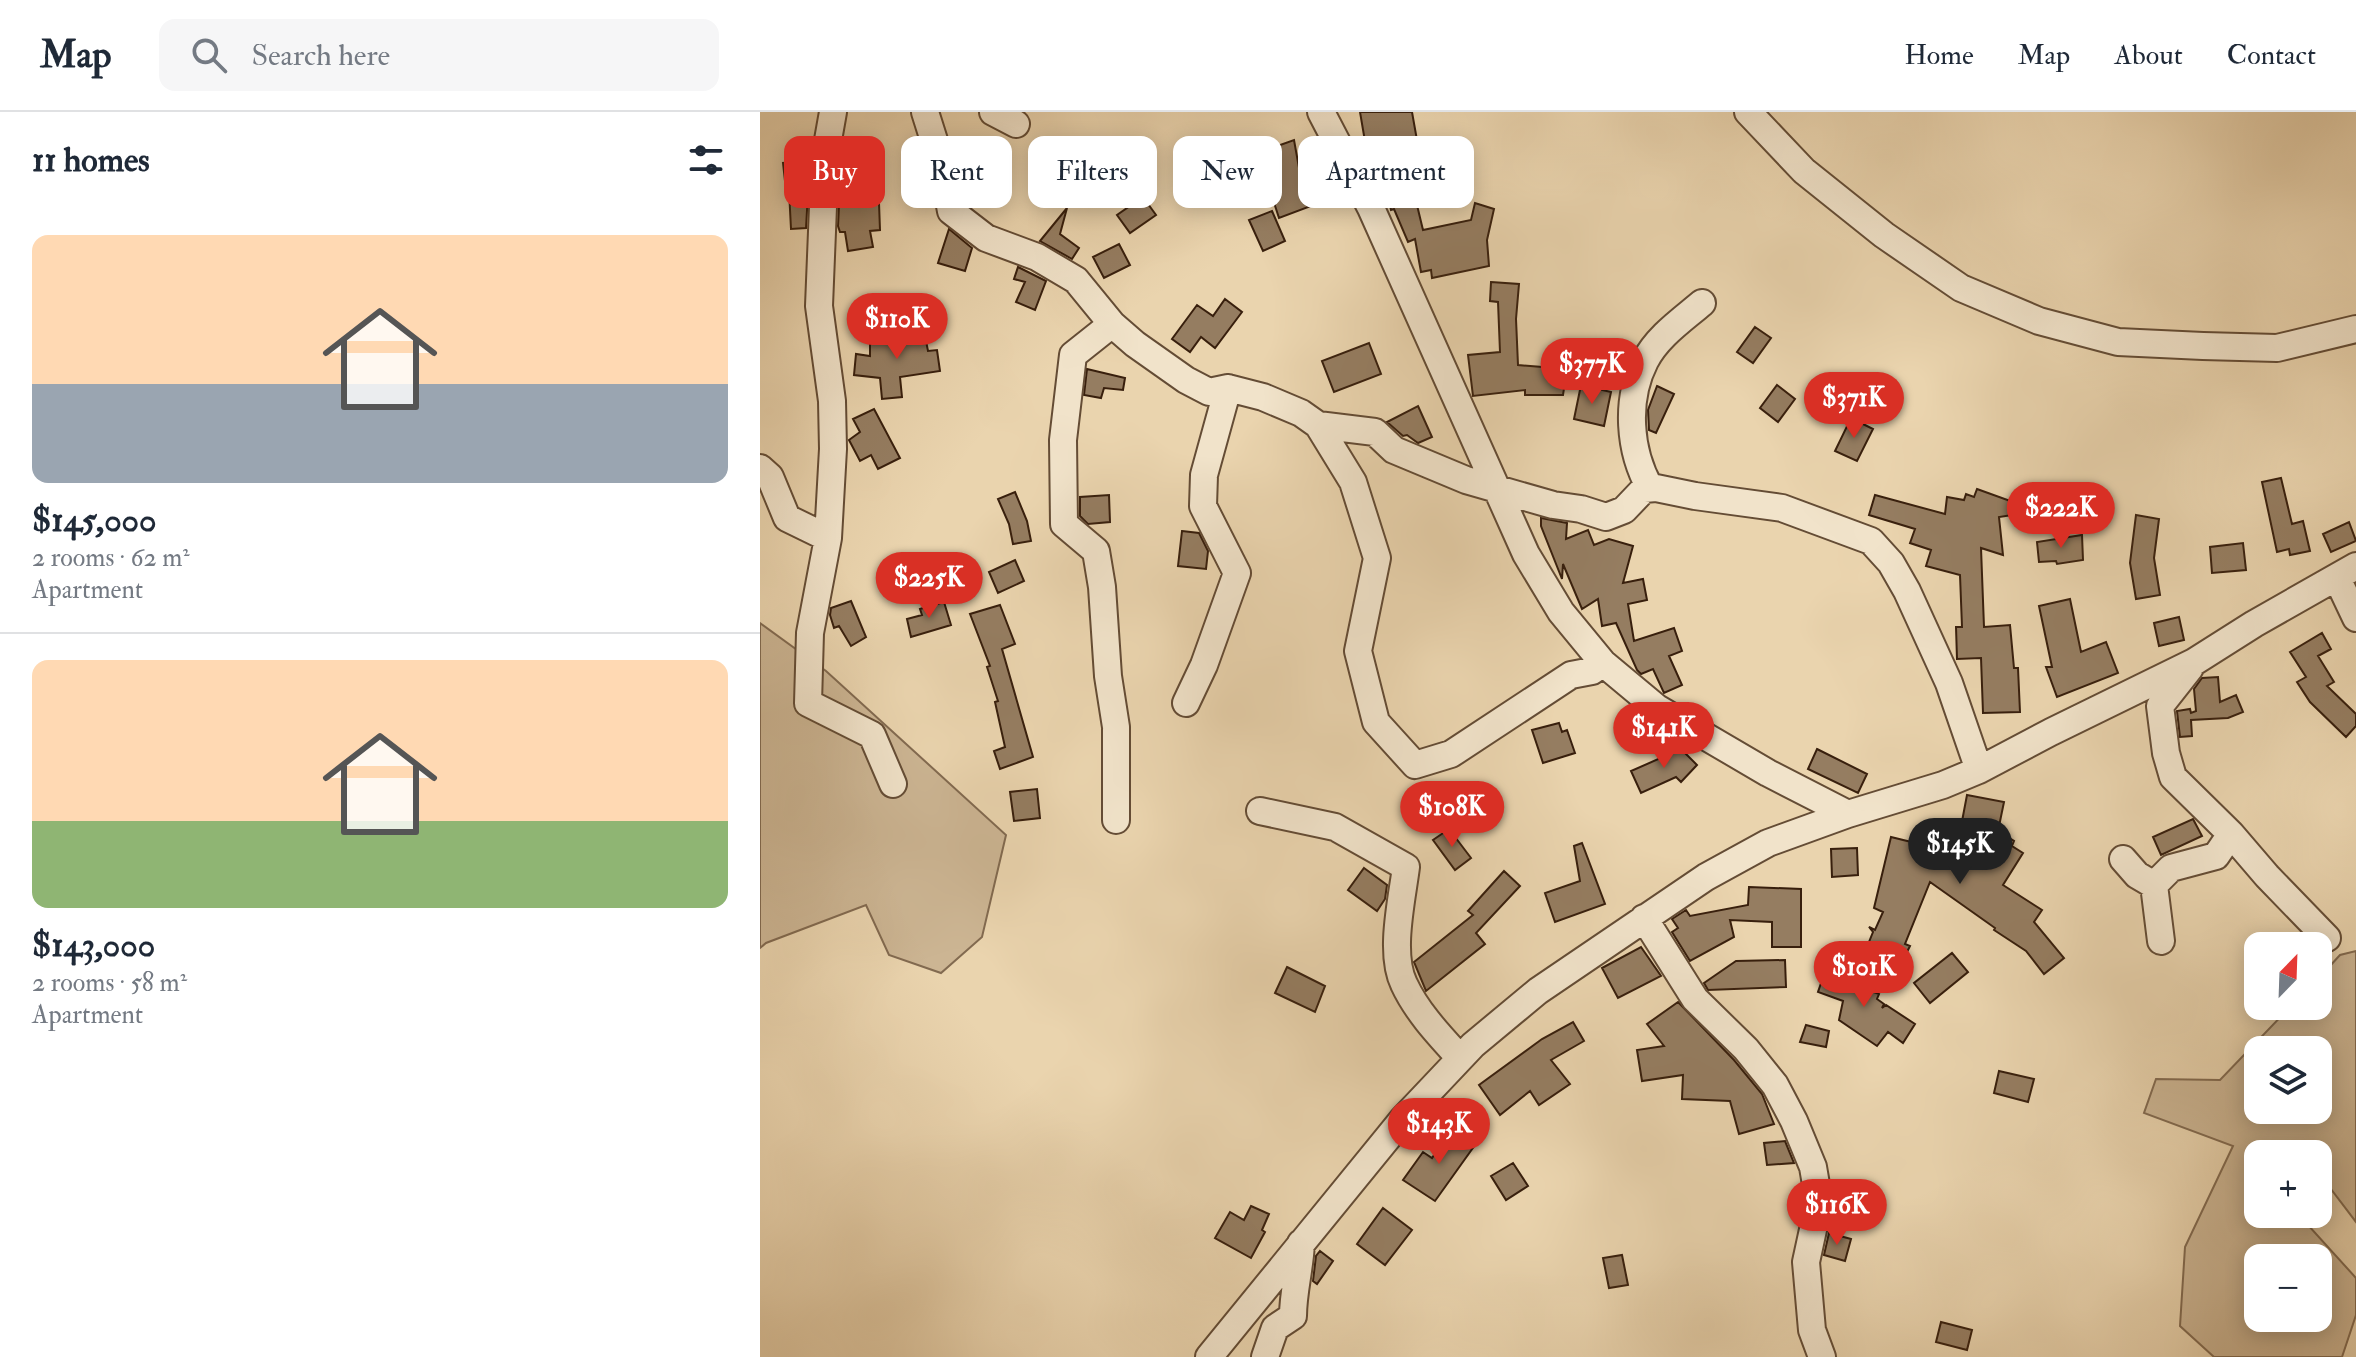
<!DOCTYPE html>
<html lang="en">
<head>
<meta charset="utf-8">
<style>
  :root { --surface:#fff; --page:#f6f6f7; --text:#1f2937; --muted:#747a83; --line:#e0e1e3; --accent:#d93025 }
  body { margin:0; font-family:"IM FELL Double Pica",serif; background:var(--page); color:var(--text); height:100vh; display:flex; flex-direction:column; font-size:30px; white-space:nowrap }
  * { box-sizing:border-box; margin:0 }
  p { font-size:26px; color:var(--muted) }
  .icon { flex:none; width:44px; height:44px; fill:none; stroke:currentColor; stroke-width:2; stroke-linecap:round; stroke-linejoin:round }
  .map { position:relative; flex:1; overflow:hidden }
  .details { display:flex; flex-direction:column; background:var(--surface); width:760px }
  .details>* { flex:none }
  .hud { position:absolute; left:24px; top:24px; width:760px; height:72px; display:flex; gap:16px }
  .needle { width:52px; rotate:23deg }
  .controls { position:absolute; left:1484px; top:820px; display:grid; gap:16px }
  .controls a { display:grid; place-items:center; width:88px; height:88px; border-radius:16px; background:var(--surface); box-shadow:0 4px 20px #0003; font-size:40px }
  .price { position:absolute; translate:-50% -68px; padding:0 18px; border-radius:28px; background:var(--accent); color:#fff; font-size:26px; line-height:52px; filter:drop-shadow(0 2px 4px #0008) }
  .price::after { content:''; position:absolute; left:50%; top:48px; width:24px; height:18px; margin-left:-12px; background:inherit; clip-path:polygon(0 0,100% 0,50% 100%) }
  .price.selected { background:#222; color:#fff }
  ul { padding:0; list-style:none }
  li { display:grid; align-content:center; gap:16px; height:424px; padding:0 32px }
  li+li { border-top:2px solid var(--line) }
  li span { display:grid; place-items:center; height:248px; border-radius:16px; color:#555 }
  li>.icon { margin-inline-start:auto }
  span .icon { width:144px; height:144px; fill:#fffc; stroke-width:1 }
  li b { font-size:34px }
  h2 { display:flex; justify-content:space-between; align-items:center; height:96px; padding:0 32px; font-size:34px }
  .chip { padding:0 28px; border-radius:16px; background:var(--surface); box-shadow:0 4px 20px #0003; font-size:28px; line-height:72px }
  .chip.selected { background:var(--accent); color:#fff }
  header { display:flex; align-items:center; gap:48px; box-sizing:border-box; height:112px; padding:0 40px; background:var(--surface); border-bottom:2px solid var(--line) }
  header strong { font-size:38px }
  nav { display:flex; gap:44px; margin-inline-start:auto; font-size:28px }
  .search { width:560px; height:72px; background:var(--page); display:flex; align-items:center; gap:20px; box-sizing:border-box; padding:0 28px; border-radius:16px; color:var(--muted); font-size:30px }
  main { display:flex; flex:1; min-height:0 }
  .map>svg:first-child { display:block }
  .green { fill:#ccb593; stroke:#826a50; stroke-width:2; fill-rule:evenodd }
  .building { fill:#957d61; stroke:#381f0d; stroke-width:2 }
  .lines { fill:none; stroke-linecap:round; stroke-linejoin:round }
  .street-casing { stroke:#644c35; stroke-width:30 }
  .street { stroke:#f1e3ca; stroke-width:26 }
</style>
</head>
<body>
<header>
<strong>Map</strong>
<div class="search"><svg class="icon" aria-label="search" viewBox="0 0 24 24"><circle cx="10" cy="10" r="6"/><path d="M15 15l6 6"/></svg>Search here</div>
<nav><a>Home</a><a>Map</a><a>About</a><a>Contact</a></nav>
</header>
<main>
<section class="details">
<h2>11 homes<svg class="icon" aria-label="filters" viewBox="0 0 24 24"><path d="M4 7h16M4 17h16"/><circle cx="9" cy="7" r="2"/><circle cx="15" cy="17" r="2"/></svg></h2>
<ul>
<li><span style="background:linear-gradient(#ffd9b3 60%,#9aa5b1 0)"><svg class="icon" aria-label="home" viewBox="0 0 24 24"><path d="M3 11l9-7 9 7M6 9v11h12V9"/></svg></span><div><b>$145,000</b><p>2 rooms · 62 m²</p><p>Apartment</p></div></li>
<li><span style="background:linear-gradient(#ffd9b3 65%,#8fb573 0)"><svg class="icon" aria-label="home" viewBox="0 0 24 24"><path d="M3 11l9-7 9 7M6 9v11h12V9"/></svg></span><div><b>$143,000</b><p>2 rooms · 58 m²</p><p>Apartment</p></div></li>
</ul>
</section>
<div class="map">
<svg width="1596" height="1245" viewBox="0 0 1596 1245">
  <rect width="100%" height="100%" fill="#ead4ae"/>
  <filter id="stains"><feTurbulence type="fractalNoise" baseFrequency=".0025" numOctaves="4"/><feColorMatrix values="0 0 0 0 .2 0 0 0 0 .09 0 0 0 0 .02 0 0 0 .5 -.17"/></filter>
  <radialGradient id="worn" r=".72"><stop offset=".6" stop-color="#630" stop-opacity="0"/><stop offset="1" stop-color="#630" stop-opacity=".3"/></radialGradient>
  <!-- green -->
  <path class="green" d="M0,511L66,559L246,723L222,825L181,861L129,843L106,793L6,831L0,836Z
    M1596,839V1110L1558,1060V1042H1498V1102H1538L1596,1166V1203L1582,1245H1454L1420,1214L1425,1135L1473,1034L1384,1001L1396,967L1460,968L1531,894H1558V867L1580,843ZM1498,938H1558V998H1498ZM1498,1146H1558V1206H1498Z"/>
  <!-- building -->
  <path class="building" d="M600,0H652L663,62L650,64L663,118L711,108L715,91L734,97L727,128L729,154L672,166L671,158L661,160L655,127L648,130L634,97L631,98L619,45L608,47Z
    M534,28L541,67L551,94L519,106L498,41Z
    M347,42L360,57L332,79L320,63Z
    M44,49L48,81L46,116L31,117L29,78H26L23,51Z
    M383,85L396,103L370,121L357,103Z
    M119,91L120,118L110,119L113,135L88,139L85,120H80L78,114L79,94Z
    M307,96L300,122L319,136L312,147L280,129Z
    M512,99L525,129L503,139L489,108Z
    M189,117L212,136L205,159L178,151Z
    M359,132L370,153L344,166L333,145Z
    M258,155L286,169L275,198L256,190L265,170L254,167Z
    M731,170L759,172L756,207L758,253L807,257L803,283H765V278L713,284L708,243L740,240L738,190L730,189Z
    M465,187L482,200L455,236L441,225L430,240L412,227L437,193L453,204Z
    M995,215L1011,226L993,251L977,240Z
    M164,219L168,239L177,238L180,259L140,265L142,285L122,287L120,266L94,263L96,242L110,244V229Z
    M609,231L621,262L574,280L562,249Z
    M327,257L365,266L363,278L344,276L341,286L324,283Z
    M821,273L851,280L844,314L814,307Z
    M1017,273L1035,287L1018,310L1000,296Z
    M897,274L914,282L896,321L889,318L888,298Z
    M658,294L672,325L658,331L647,323L643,324L627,310Z
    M114,297L140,346L118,357L111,343L100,349L89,328L100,320L93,307Z
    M1091,306L1113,317L1097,349L1075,339Z
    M1521,366L1532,412L1543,409L1550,439L1530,443L1529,437L1517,440L1502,370Z
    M1217,377L1278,399L1239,405L1243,443L1221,436L1224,515L1250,513L1254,556H1258L1260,600L1223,601L1221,546L1197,547L1196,515H1202L1200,463L1166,454L1171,438L1150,431L1155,417L1109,403L1115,383L1185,402L1187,385L1204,388L1206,382L1214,385Z
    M255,380L267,409L271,429L253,432L249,412L238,387Z
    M349,383L350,410L328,412L320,404V385Z
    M1376,403L1399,407L1394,446L1400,483L1376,487L1370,451Z
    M781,406L807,411L806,427L828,418L834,433L849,427L873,434L863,471L883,467L887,488L868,492L874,529L914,516L922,539L909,544L922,573L904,581L893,557L881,562L877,558L856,511L842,514L838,487L822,497L803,452L802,467L781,414Z
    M1589,410L1596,429L1571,440L1563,422Z
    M422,419L439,421L448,439L446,457L418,454Z
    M1322,423L1323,448L1297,452L1296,449L1279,450L1277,430Z
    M1483,431L1486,458L1452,461L1450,435Z
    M255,448L264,469L238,481L229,460Z
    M1310,487L1321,540L1346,530L1358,561L1297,585L1286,555H1292L1279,494Z
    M91,489L106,525L91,534L79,514L74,516L70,503L71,496Z
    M184,490L191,513L151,525L147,507L162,503L160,497Z
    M240,493L255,532L242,537L273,645L240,657L234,639L245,635L235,590L238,589L227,555L230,554L210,502Z
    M1419,505L1424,528L1399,534L1394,511Z
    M1562,521L1571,537L1558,544L1574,570L1567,574L1596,602V614L1586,625L1550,590L1537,570L1546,565L1530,540Z
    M1458,565L1460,590L1476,583L1483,600L1468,606L1431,608L1432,624L1420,625L1417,599L1430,597L1431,601L1436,599L1434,577L1442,566Z
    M799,611L802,620L807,618L815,641L783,651L772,618Z
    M916,632L937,653L921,670L916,665L881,681L871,659L903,645Z
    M1057,637L1107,662L1098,681L1048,657Z
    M277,677L280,706L254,709L250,680Z
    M1207,683L1244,690L1238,719L1254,729L1252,734L1263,741L1243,773L1282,798L1274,810L1304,846L1284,862L1266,839L1234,818L1235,816L1170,770L1145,832L1150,834L1140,854L1135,848L1107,835L1113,820L1109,815L1115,818L1123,800L1114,796L1131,725L1196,741Z
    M1433,707L1442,724L1401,743L1393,725Z
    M689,717L711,746L695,758L673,728Z
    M822,731L845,792L795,810L785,781L820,769L814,734Z
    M1097,736L1098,763L1072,765L1071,737Z
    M604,756L627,773L625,787L617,799L588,778Z
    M744,759L760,774L716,821L725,832L666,879L654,850L713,803L708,799Z
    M989,775L1041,777V835H1012V810L970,808L974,825L930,849L912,820L918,816L912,807L926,798L930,804L988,793Z
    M881,835L901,864L858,886L842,856Z
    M1192,841L1208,860L1170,891L1154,871Z
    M1025,848L1026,875L948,878L944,871L976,849Z
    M1067,854L1088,862L1087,865L1099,871L1098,874L1119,882L1117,887L1124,892L1122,896L1126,893L1155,912L1143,931L1128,920L1117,934L1079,908L1083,889L1058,880Z
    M527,855L565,874L555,900L515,881Z
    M918,890L974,948L1002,982L1014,1012L979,1022L970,989L922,987L923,963L882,969L877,938L904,934L887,912Z
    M813,910L824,929L791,948L810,972L779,993L770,979L740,1003L719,973L782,927Z
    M1046,913L1069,919L1066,935L1040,930Z
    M1239,959L1274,967L1268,990L1234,981Z
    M692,1017L715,1033L675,1089L643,1068L663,1040L672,1046Z
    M1025,1029L1034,1051L1007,1053L1004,1031Z
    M753,1051L768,1074L746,1088L731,1064Z
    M491,1094L509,1102L502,1118L505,1120L491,1146L455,1126L470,1100L484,1108Z
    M623,1096L652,1118L625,1153L597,1132Z
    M1069,1121L1091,1127L1085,1149L1064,1143Z
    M560,1139L573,1149L557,1172L553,1169L556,1144Z
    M862,1143L868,1173L849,1176L843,1146Z
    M1181,1210L1212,1218L1207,1238L1176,1230Z"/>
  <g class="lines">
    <defs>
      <path id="street" d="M73,0L65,45L59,194L72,289L73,337L68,426L50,521L48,591L112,623L133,672
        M165,0L183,57L191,99L226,126L277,145L316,168L352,212L375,232L426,268L449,280L468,276
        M233,0L256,12
        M561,0L611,96L766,442L801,500L843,551L897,596L1008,661L1088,702
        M988,0L1044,59L1124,123L1201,176L1279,209L1358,230L1443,234L1517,236L1596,217
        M352,212L313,243L303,328L304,412L336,439L342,475L348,564L356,615V708
        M558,313L615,320L634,338L706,368L793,393L821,397L846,405L864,398L884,377L896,376L935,384L1022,396L1111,429L1131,451L1147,479L1189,571L1219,658
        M0,356L10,365L27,406L68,426
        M890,376C869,339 865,288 885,249C897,225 922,208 942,191
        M1577,466L1596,506
        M1430,556L1400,594L1406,641L1413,665L1471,722L1507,764L1567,826
        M426,591L444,553L477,461L443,394L444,363L468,276L503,285L541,301L558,313L593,370L617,446L598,539L616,610L655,653L691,642L811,563L832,559L843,551
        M500,699L575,715L646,755C642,787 629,842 644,872C657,900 679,923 700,946
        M1363,747L1377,763L1394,773L1411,756L1456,744L1471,722
        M1394,773L1401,829
        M884,806L935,887L986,937L1015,973L1034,1009L1053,1055L1059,1090L1046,1150L1052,1218L1062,1245
        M449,1245L643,1007L713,933L778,879L946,765L1008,731L1088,702L1183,673L1219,658L1291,620L1434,550L1494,512L1596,454
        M505,1245L515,1216L533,1204C533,1180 540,1156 541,1131"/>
    </defs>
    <!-- street casing -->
    <use href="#street" class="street-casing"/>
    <!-- street -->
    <use href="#street" class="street"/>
  </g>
  <rect width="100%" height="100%" filter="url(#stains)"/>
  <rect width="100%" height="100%" fill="url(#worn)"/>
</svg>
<div class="controls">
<a><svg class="needle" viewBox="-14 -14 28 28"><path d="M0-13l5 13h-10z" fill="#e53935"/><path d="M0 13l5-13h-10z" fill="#747a83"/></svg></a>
<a><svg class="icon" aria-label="layers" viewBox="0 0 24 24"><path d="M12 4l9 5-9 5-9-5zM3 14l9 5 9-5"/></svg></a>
<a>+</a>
<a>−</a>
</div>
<b class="price" style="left:137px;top:249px">$110K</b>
<b class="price" style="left:832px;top:294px">$377K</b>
<b class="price" style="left:1094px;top:328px">$371K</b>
<b class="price" style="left:1301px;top:438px">$222K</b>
<b class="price" style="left:169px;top:508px">$225K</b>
<b class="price" style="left:904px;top:658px">$141K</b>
<b class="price" style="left:692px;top:737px">$108K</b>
<b class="price selected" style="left:1200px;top:774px">$145K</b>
<b class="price" style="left:1104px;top:897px">$101K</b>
<b class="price" style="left:679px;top:1054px">$143K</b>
<b class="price" style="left:1077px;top:1135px">$116K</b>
<div class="hud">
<a class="chip selected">Buy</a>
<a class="chip">Rent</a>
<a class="chip">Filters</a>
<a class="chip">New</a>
<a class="chip">Apartment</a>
</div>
</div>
</main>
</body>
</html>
